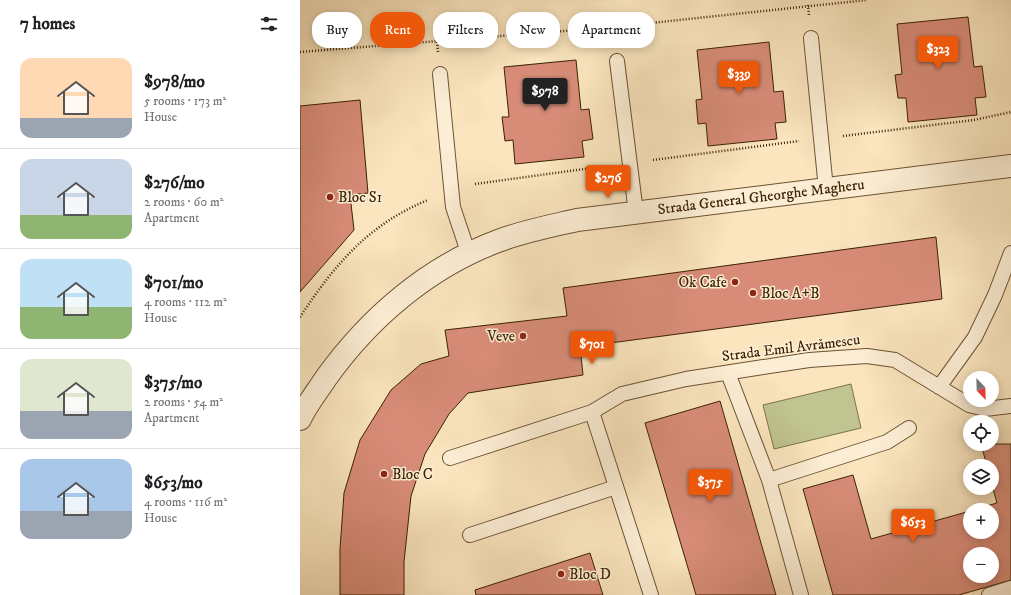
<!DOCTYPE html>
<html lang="en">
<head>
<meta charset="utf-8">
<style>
  :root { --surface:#fff; --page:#f6f6f6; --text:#202124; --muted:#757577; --line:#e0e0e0; --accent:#ea580c }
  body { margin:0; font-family:"IM FELL DW Pica",serif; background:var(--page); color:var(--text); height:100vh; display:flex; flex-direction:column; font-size:15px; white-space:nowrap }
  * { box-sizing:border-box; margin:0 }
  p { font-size:13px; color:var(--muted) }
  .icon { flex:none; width:22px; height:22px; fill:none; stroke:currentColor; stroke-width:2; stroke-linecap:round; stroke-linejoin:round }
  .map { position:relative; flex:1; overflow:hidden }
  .details { display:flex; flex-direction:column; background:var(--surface); width:300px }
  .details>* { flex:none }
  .guide { position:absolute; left:12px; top:12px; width:380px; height:36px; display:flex; gap:8px }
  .needle { width:26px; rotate:157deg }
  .fabs { position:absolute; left:663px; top:371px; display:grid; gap:8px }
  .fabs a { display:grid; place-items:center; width:36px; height:36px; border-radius:50%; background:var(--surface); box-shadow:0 2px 10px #0003; font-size:20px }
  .price { position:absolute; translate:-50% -34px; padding:0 9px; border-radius:4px; background:var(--accent); color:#fff; font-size:13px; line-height:26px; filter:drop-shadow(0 1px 2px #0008) }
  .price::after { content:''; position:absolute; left:50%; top:24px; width:12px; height:9px; margin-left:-6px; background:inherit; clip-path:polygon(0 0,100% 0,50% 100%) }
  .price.active { background:#222; color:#fff }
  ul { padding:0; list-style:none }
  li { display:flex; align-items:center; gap:12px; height:100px; padding:0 20px }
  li+li { border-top:1px solid var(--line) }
  li span { display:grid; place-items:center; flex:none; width:112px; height:80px; border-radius:12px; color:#555 }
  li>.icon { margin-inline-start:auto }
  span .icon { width:48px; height:48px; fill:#fffc; stroke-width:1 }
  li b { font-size:17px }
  h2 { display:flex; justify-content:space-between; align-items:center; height:48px; padding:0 20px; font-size:17px }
  .tag { padding:0 14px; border-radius:16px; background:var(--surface); box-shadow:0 2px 10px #0003; font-size:14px; line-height:36px }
  .tag.active { background:var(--accent); color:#fff }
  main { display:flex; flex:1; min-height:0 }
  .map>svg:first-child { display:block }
  .green { fill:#c0c490; stroke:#7e724a }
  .building { fill:#d88c78; stroke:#3c2103; fill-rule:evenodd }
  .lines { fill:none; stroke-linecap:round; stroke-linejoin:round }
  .service-casing { stroke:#6c5232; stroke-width:16 }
  .tertiary-casing { stroke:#6c5232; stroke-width:24 }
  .path { stroke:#3c2103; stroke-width:2.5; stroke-dasharray:1 2; stroke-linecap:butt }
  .service { stroke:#fceed5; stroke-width:14 }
  .tertiary { stroke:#fceed5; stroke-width:22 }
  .poi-dot { fill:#8f2418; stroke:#fceed5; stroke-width:1.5 }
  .labels { text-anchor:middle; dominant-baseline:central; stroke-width:3; stroke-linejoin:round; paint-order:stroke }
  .poi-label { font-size:15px; fill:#3c2103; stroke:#fceed5; text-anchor:start }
  .street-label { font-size:15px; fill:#3c2103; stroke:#fceed5 }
</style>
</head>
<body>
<main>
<section class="details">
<h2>7 homes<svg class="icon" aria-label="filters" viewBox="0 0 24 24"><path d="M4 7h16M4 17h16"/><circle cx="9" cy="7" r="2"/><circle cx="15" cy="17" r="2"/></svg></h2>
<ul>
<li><span style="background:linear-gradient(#ffd9b3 75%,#9aa5b1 0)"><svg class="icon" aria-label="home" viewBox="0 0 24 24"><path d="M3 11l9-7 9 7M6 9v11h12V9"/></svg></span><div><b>$978/mo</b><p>5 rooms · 173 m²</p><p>House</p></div></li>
<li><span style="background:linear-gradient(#c9d6e8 70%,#8fb573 0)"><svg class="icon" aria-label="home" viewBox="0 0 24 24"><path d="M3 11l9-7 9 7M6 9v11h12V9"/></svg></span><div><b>$276/mo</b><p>2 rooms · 60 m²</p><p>Apartment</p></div></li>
<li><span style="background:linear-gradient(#bfe0f5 60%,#8fb573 0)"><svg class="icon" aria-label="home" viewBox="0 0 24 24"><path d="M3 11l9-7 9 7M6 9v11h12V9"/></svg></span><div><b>$701/mo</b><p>4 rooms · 112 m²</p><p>House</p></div></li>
<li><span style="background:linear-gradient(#dfe7d0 65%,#9aa5b1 0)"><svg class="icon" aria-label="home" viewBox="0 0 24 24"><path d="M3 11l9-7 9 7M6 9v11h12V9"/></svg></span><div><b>$375/mo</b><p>2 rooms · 54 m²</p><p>Apartment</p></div></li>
<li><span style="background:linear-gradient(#a9c7e8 65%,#9aa5b1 0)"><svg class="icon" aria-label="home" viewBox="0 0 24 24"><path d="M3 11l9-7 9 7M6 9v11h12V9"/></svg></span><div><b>$653/mo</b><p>4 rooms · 116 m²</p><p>House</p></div></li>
</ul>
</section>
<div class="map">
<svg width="711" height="595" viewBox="0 0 711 595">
  <rect width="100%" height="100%" fill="#fae5be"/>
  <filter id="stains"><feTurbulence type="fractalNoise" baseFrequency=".005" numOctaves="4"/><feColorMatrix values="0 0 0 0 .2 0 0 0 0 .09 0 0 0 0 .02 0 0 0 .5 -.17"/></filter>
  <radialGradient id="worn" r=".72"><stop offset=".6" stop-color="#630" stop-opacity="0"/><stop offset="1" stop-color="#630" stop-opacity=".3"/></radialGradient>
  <!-- green -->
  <path class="green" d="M551,384L561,428L474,449L463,405Z"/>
  <!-- building -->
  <path class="building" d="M668,17L674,67L682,66L686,97L675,98L677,115L608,122L606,98H598L595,75L602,74L597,24Z
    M469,42L474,92L483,91L486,122L475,123L477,139L408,146L406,123L398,124L396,100L402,99L397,50Z
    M276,60L281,110L289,109L293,139L282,141L284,157L215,164L213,140L205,141L202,117H209L204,67Z
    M60,100L68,193L50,195L54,230L0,292V106Z
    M636,237L642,299L280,347L283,375L168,393L149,414L125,454L111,496L104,562V595H40V549L44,493L60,440L91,390L121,364L149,356L145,330L267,316L263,288Z
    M420,401L476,595H396L345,423Z
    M681,444H711V580L659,595H533L503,489L553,475L571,539L670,511V532H692V510H673L697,503L692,485V466H687ZM670,554H692V576H670Z
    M290,553L303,595H176L175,590Z"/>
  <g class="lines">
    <defs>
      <path id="service" d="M511,38L526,189
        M317,61L336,213
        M140,74L153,207L169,255
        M428,373L469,480L501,595
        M639,387L675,337L695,295L711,253
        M150,458L292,412
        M469,480L587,442L609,428
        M170,535L316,487
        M351,595L292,412L322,394L386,379L509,360L567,356L595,360L669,405L685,409L711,406
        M689,595L711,588"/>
      <path id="tertiary" d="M0,419C7,404 17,392 26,378C69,318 128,267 198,241C224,231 251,226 277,220L711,166"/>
    </defs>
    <!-- service casing -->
    <use href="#service" class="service-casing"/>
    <!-- tertiary casing -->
    <use href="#tertiary" class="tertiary-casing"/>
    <!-- path -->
    <path class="path" d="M508,5L509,16
      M313,27L314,39
      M137,42L138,52
      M0,52L313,27L567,0
      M543,136L674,120L711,112
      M353,160L499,141
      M175,184L306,166
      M0,317C35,264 69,224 128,200"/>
    <!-- service -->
    <use href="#service" class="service"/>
    <!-- tertiary -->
    <use href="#tertiary" class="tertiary"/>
  </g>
  <!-- markers -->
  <g class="poi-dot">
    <circle cx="30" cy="197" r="4"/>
    <circle cx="435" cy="282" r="4"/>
    <circle cx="453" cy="293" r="4"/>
    <circle cx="223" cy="336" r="4"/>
    <circle cx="84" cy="474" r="4"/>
    <circle cx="261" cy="574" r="4"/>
  </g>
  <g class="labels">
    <!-- poi labels -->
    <g class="poi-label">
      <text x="38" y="197">Bloc S1</text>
      <text x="427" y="282" text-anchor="end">Ok Cafe</text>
      <text x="461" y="293">Bloc A+B</text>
      <text x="215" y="336" text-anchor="end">Veve</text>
      <text x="92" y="474">Bloc C</text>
      <text x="269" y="574">Bloc D</text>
    </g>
    <!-- street labels -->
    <g class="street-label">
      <text transform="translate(461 197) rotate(-7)">Strada General Gheorghe Magheru</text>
      <text transform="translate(491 348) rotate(-7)">Strada Emil Avrămescu</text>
    </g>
  </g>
  <rect width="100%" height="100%" filter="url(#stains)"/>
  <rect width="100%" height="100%" fill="url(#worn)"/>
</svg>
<div class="fabs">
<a><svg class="needle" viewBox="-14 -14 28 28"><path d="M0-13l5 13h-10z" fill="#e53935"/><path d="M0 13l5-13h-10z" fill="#757577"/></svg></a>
<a><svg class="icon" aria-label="locate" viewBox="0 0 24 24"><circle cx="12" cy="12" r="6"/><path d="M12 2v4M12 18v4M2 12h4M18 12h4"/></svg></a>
<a><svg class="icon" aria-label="layers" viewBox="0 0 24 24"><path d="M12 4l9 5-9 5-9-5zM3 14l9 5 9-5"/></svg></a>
<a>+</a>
<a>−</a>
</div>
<b class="price" style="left:638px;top:70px">$323</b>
<b class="price" style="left:439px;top:95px">$339</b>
<b class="price active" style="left:245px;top:112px">$978</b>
<b class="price" style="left:308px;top:199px">$276</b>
<b class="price" style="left:292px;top:365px">$701</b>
<b class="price" style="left:410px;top:503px">$375</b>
<b class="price" style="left:613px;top:543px">$653</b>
<div class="guide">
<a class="tag">Buy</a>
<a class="tag active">Rent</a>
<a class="tag">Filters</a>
<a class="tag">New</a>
<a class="tag">Apartment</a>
</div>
</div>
</main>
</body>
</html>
